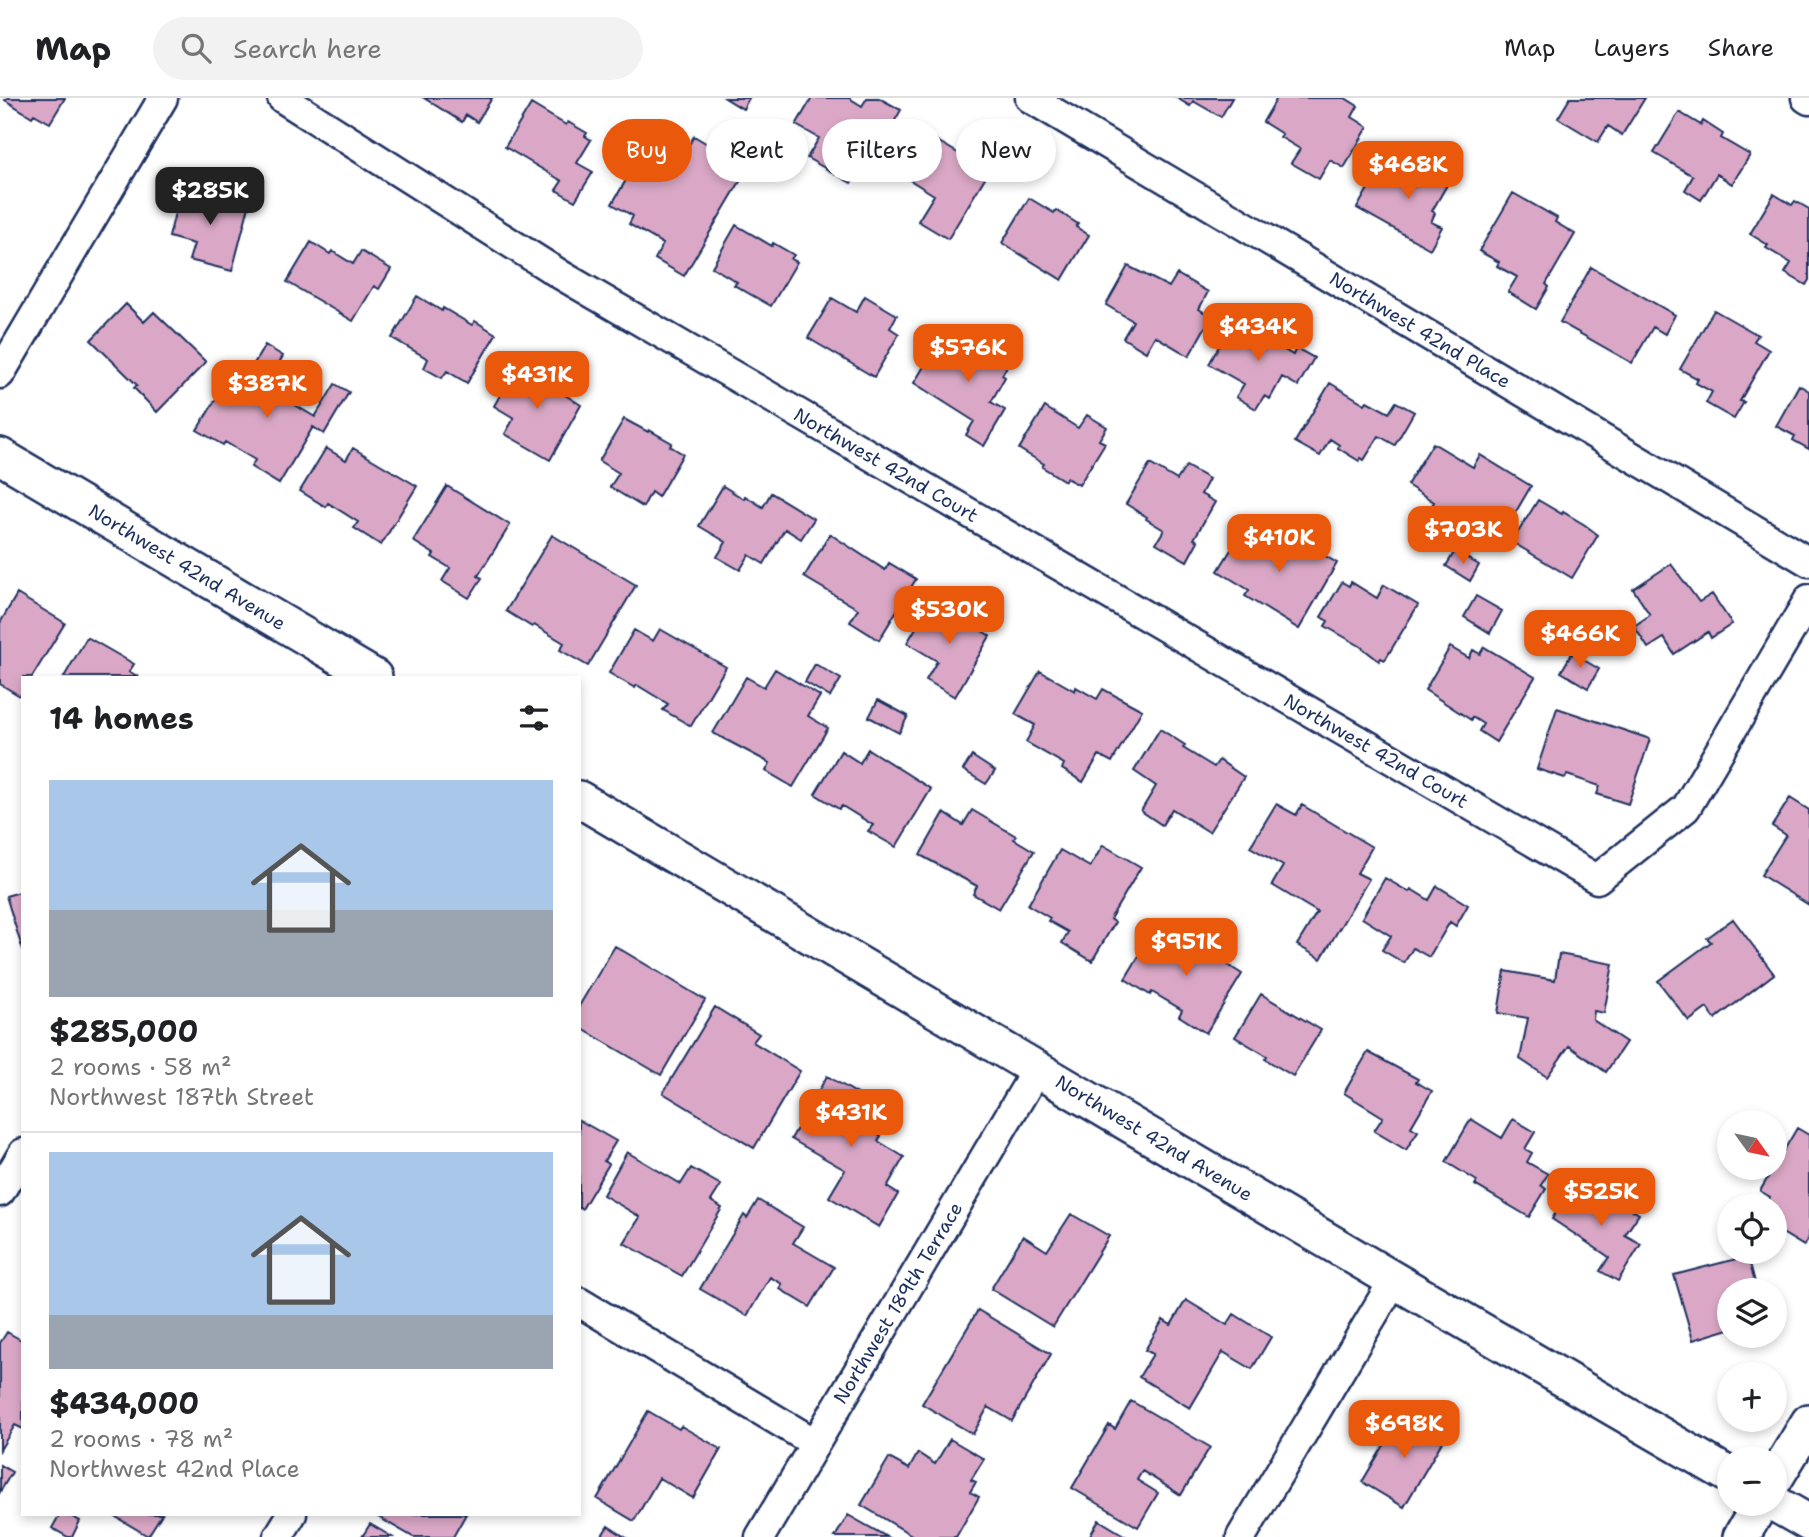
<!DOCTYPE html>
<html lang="en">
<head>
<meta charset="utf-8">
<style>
  :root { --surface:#fff; --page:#f2f2f2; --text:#202124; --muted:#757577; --line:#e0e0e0; --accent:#ea580c }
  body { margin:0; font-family:"Shantell Sans",sans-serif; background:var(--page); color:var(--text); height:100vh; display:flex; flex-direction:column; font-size:26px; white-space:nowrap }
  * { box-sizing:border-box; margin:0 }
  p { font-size:23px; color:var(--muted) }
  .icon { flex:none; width:38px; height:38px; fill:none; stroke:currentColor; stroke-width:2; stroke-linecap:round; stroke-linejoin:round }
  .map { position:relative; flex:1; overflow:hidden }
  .drawer { position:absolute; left:21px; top:578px; width:560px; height:840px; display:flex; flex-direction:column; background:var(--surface); border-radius:0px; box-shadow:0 4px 10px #0003 }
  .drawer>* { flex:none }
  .hud { position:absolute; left:602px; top:21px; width:665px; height:63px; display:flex; gap:14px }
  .needle { width:46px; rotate:123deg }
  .tools { position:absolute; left:1717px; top:1012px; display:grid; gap:14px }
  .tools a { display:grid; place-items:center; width:70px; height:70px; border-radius:50%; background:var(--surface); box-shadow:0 4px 10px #0003; font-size:35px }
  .price { position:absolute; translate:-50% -60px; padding:0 16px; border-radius:14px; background:var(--accent); color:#fff; font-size:23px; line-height:46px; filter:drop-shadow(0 2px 4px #0008) }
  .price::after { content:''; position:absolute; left:50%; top:42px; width:21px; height:16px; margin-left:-10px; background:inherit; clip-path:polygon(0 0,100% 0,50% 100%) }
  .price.on { background:#222; color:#fff }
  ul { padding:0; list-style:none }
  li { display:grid; align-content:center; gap:14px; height:371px; padding:0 28px }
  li+li { border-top:2px solid var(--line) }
  li span { display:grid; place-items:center; height:217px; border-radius:0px; color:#555 }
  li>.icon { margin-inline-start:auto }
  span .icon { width:126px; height:126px; fill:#fffc; stroke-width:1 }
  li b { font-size:30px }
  h2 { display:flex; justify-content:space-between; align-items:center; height:84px; padding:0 28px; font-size:30px }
  .pill { padding:0 24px; border-radius:32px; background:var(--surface); box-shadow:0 4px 10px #0003; font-size:24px; line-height:63px }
  .pill.on { background:var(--accent); color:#fff }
  header { display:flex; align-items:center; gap:42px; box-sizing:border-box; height:98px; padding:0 35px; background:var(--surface); border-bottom:2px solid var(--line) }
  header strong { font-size:33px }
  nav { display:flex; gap:38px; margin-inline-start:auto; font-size:24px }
  .search { width:490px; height:63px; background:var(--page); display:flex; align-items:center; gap:18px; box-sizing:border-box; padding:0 24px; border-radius:38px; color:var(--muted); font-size:26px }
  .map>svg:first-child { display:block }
  .building { fill:#daa8c6; stroke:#1b2f5e; stroke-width:2 }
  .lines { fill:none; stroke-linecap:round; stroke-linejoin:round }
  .minor-casing { stroke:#1b2f5e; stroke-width:33 }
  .tertiary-casing { stroke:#1b2f5e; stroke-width:40 }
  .minor { stroke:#fff; stroke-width:28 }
  .tertiary { stroke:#fff; stroke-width:35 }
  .labels { text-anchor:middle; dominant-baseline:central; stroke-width:7; stroke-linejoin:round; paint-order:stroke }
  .street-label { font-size:19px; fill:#1b2f5e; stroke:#fff }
</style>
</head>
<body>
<header>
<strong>Map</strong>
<div class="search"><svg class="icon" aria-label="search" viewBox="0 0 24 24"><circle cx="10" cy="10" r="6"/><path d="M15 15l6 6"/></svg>Search here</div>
<nav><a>Map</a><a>Layers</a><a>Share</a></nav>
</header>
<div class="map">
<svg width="1809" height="1439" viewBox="0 0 1809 1439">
  <rect width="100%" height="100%" fill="#fff"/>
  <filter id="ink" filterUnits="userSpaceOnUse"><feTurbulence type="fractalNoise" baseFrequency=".0143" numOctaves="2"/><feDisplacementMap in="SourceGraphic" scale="14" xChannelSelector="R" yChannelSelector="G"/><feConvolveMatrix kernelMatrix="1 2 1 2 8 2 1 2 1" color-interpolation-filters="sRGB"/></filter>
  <g filter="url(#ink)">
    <!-- building -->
    <path class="building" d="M7,0H65L50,25L34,16L32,19L5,2Z
      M424,0H492L477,24L466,17L462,24Z
      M725,0H749L743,11Z
      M812,0H849L862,8L867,0H879L901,12L889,33L884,29L851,85L807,60L819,40L796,27Z
      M1177,0H1232L1221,19L1193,3L1190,8Z
      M1277,0H1345L1358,8L1352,19L1368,29L1344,70L1330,62L1319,81L1291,65L1300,51L1280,39L1282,36L1263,24Z
      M1570,0H1645L1622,37L1608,28L1598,44L1558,20Z
      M531,6L566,27L568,24L587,35L585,38L591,42L577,65L593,74L575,103L556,92L562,83L505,49Z
      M1679,14L1701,27L1703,23L1723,36L1721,40L1750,57L1732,86L1717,76L1701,102L1685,92L1693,78L1654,55Z
      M694,38L748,70L684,178L655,161L663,146L629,126L633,118L612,106L649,43L680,62Z
      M929,38L968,61L970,58L984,66L982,69L989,73L948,141L918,123L934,97L905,79Z
      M1410,56L1451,80L1432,113L1435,115L1431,124L1442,129L1430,151L1357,110L1374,80L1391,89Z
      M181,90L211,99L212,95L236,101L234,105L249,108L232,173L189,162L194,146L169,139Z
      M1513,95L1557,120L1555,124L1575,136L1546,186L1549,189L1536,211L1508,194L1517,179L1497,168L1499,164L1479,153Z
      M1774,96L1792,107L1795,103L1809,111V182L1806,187L1785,175L1791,165L1766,150L1768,147L1750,136Z
      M1029,100L1054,115L1056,112L1078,126L1076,129L1089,137L1062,182L1002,145Z
      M736,127L772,148L773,145L794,157L791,161L797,164L771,208L734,187L737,184L712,169Z
      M311,144L330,156L332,153L353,166L361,153L391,171L379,191L374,188L353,223L287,184Z
      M1128,168L1169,189L1177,176L1208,194L1199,211L1211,219L1189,258L1155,238L1146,254L1123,240L1133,223L1106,207Z
      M1591,169L1675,217L1665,236L1653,229L1632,265L1560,224Z
      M417,198L442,213L443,210L472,227L475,223L496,236L467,285L447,273L442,280L424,270L428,261L392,240Z
      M865,198L897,217L890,230L899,236L874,279L808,240L832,200L856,214Z
      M126,206L144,224L154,214L206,264L157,314L134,290L137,287L91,242Z
      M1714,212L1758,237L1754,243L1769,252L1740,303L1744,304L1734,321L1706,305L1712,294L1696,285L1698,281L1680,271Z
      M1233,223L1258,237L1260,234L1271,240L1283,247L1281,250L1293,257L1296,250L1314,260L1298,288L1282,279L1270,301L1264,298L1256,311L1236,299L1244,286L1209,266Z
      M988,240L1014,256L1002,277L1005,279L991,304L1005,312L984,348L966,337L974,323L914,285L940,242L974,262Z
      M265,247L283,258L265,289L315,319L335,286L349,294L324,336L313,329L279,386L251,369L255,362L225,344L223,347L197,332L223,290L242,302L249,290L242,286Z
      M519,264L564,291L562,295L581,307L550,362L505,336L514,320L494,308Z
      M1330,285L1365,306L1367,303L1389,315L1396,304L1414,314L1395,347L1379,338L1364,362L1361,360L1359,363L1338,350L1339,347L1330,341L1320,358L1295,344Z
      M1799,287L1809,293V351L1793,342L1795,338L1776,328Z
      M1045,309L1078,330L1087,317L1107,329L1099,342L1105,345L1079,387L1066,380L1065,383L1042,369L1044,366L1019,351Z
      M624,321L648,334L649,332L672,345L670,348L683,356L658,399L651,394L643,409L610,389L619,375L599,363Z
      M1433,345L1473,369L1480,357L1531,388L1501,439L1474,423L1472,426L1458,417L1448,434L1424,420L1434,404L1407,387Z
      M326,350L346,362L353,350L417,388L381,447L354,430L358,424L328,405L326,409L300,393Z
      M1150,366L1177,382L1186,368L1209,381L1201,396L1215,404L1194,441L1198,443L1187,463L1156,445L1164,432L1146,421L1147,419L1126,406Z
      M447,388L510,427L478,478L482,480L469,500L442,483L450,470L432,459L434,456L413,443Z
      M723,388L744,401L745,398L763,409L771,395L814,421L801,441L785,431L764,466L749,457L740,472L717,459L726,444L699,428Z
      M1538,402L1562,416L1563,414L1585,427L1598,437L1572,480L1512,444Z
      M1243,432L1272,449L1282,432L1337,465L1299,531L1245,498L1249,492L1218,473Z
      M830,436L885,472L889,465L916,481L879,542L850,524L858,511L804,479Z
      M552,437L636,487L588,568L560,552L564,545L534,527L532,529L506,513Z
      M1455,453L1479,467L1470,483L1446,468Z
      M1671,466L1699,504L1712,496L1732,526L1711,540L1708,534L1674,556L1664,540L1648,550L1634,528L1650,517L1633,491Z
      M1342,484L1349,488L1351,484L1377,500L1384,487L1418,507L1385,562L1381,560L1379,563L1360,548L1325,528L1328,523L1321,519Z
      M17,496L65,525L32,579H23V594L20,598L0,586V525Z
      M1476,498L1502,513L1490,535L1464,519Z
      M932,503L955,516L957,513L980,527L978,530L990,538L955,599L926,582L937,563L907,545Z
      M660,531L726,569L691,628L663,612L668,606L637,587L635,590L609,575L634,532L653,543Z
      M87,539L134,566L129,574L139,579H64Z
      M1450,549L1469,560L1473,552L1480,556L1484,549L1535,579L1496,644L1479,633L1483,626L1472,619L1471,622L1425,592Z
      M1572,555L1599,571L1588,590L1561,574Z
      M815,566L841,581L830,599L805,584Z
      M775,571L820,598L808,618L828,630L793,689L766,673L770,665L713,635L746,579L764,589Z
      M1040,573L1075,593L1076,589L1097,601L1103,591L1142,612L1112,664L1099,657L1083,684L1062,671L1064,666L1026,644L1035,627L1015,616Z
      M878,602L908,618L899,635L869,619Z
      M1557,610L1650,641L1628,706L1597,696L1600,688L1567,677L1565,680L1537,671Z
      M1160,631L1185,647L1183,650L1214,669L1219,662L1244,679L1209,734L1172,711L1162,727L1141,713L1156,688L1134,673Z
      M868,651L931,691L896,749L868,733L873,727L842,708L839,711L815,696L841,653L860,665Z
      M972,658L995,673L986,686L963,672Z
      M1790,700L1809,712V807L1761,777L1786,737L1772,728Z
      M1276,706L1296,717L1302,707L1372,749L1357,775L1369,781L1321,861L1297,847L1317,814L1272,787L1283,768L1250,749Z
      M972,712L1016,738L1014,741L1034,753L999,811L973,796L977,788L920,757L944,715L963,727Z
      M1103,747L1141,769L1110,821L1115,824L1092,863L1062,845L1068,834L1048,823L1050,820L1028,807L1060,752L1090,769Z
      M1385,780L1409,794L1411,791L1429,802L1437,788L1468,807L1456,828L1450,824L1429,859L1413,850L1404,865L1382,852L1391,838L1362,820Z
      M23,793V853L6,798Z
      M1733,821L1774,876L1715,921L1707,910L1689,923L1658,883L1711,844L1707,840Z
      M1180,832L1222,858L1220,862L1242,876L1206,935L1179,918L1182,912L1152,894L1150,897L1125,881L1151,838L1170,849Z
      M615,848L705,902L661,977L579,929V908Z
      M1559,856L1613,866L1604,915L1594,913L1593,922L1626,944L1606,974L1569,948L1547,979L1520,961L1528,920L1498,915L1505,873L1555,882Z
      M1261,896L1321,932L1293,978L1265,961L1267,958L1235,939Z
      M715,909L759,936L753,944L800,973L754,1050L663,995Z
      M1368,954L1418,981L1416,984L1432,993L1411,1029L1418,1033L1406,1052L1374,1033L1383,1019L1344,995Z
      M827,978L880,1009L868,1030L881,1038L878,1043L904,1059L887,1089L898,1096L879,1129L829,1099L845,1072L791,1041Z
      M1471,1021L1502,1040L1513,1021L1535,1034L1525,1051L1532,1055L1527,1064L1548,1076L1541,1087L1546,1091L1529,1119L1475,1087L1477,1083L1446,1064Z
      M579,1022L616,1043L604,1063L609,1066L582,1111L579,1110Z
      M1797,1030L1809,1037V1139L1804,1148L1774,1130V1108H1766L1770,1099L1760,1093Z
      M627,1054L681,1086L691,1070L721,1087L711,1103L722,1110L682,1178L624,1145L640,1119L603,1097Z
      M1571,1090L1586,1100L1590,1094L1601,1101L1604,1095L1639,1116L1625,1137L1641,1146L1618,1183L1600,1173L1609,1159L1552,1121Z
      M758,1102L803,1129L793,1145L834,1169L810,1209L780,1191L782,1186L770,1179L747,1218L700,1191L744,1117L747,1120Z
      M1071,1116L1109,1138L1053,1229L991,1191L1023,1138L1047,1153Z
      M1748,1158L1757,1192H1729V1231L1693,1242L1674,1177Z
      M1186,1202L1227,1227L1234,1216L1271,1239L1252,1271L1223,1254L1190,1310L1139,1279L1153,1256L1145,1252L1163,1222L1171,1227Z
      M978,1212L1051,1256L1012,1323L988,1309L973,1336L922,1306Z
      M7,1234L23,1243V1331L15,1327L0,1352V1245Z
      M1131,1303L1210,1349L1181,1397L1142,1373L1137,1382L1158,1395L1138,1429L1072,1390L1109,1327L1115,1331Z
      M648,1313L679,1331L681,1328L721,1351L693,1400L659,1380L634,1423L597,1401Z
      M1414,1317L1446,1337L1404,1409L1362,1384L1396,1327L1404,1332Z
      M950,1341L984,1361L971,1382L976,1384L970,1394L979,1399L956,1439H915L861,1407L889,1360L909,1371L918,1355L935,1366Z
      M0,1367L12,1374L0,1394Z
      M60,1416H67L80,1423L72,1439H68L52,1430Z
      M111,1416H162L148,1438Z
      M373,1416H466L453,1439H413Z
      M848,1417L887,1439H835Z
      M1099,1422L1127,1439H1089Z
      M370,1426L392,1439H362Z
      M608,1428L625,1439H601Z"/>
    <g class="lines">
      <defs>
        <path id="minor" d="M282,0L561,177L1597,781L1686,710L1809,501
          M1030,0L1809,464
          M1806,0L1809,2
          M0,276L163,0
          M0,1094L23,1055
          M579,1204L815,1345
          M278,1439L292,1416
          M760,1439L1037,971
          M1241,1439L1394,1182"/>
        <path id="tertiary" d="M0,358L374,579
          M579,701L1394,1182L1729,1377
          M1774,1382L1809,1324
          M1774,1405L1809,1425
          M1741,1439L1761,1405"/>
      </defs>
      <!-- minor casing -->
      <use href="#minor" class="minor-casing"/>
      <!-- tertiary casing -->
      <use href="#tertiary" class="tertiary-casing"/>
      <!-- minor -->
      <use href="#minor" class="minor"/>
      <!-- tertiary -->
      <use href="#tertiary" class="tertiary"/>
    </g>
  </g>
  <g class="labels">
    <!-- street labels -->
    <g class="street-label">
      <text transform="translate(1420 232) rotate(31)">Northwest 42nd Place</text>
      <text transform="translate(886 367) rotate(30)">Northwest 42nd Court</text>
      <text transform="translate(187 469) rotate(31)">Northwest 42nd Avenue</text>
      <text transform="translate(1376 653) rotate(30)">Northwest 42nd Court</text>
      <text transform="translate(1154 1040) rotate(31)">Northwest 42nd Avenue</text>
      <text transform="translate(898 1205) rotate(-59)">Northwest 189th Terrace</text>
    </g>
  </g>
</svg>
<div class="tools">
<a><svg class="needle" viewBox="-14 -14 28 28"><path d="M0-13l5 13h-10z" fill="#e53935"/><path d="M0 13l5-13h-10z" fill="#757577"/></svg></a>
<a><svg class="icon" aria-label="locate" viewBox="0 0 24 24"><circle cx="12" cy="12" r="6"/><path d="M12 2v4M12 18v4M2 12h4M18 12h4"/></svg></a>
<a><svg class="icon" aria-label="layers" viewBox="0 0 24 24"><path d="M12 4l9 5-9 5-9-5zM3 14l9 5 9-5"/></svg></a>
<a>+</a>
<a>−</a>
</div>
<b class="price" style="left:1408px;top:103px">$468K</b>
<b class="price on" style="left:210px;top:129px">$285K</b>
<b class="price" style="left:1258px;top:265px">$434K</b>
<b class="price" style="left:968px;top:286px">$576K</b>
<b class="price" style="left:537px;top:313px">$431K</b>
<b class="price" style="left:267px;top:322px">$387K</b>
<b class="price" style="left:1463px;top:468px">$703K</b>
<b class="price" style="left:1279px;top:476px">$410K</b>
<b class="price" style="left:949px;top:548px">$530K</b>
<b class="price" style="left:1580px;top:572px">$466K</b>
<b class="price" style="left:1186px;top:880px">$951K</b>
<b class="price" style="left:851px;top:1051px">$431K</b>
<b class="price" style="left:1601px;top:1130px">$525K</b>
<b class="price" style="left:1404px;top:1362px">$698K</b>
<div class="hud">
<a class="pill on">Buy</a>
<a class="pill">Rent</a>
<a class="pill">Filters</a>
<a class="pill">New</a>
</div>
<section class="drawer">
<h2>14 homes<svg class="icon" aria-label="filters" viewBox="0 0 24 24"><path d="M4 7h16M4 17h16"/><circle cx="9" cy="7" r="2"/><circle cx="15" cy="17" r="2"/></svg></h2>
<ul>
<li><span style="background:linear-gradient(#a9c7e8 60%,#9aa5b1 0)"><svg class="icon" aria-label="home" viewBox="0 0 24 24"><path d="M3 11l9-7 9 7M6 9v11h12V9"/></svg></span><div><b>$285,000</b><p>2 rooms · 58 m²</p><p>Northwest 187th Street</p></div></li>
<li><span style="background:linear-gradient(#a9c7e8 75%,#9aa5b1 0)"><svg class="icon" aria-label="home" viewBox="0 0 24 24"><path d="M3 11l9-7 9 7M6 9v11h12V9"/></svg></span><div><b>$434,000</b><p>2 rooms · 78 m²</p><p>Northwest 42nd Place</p></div></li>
</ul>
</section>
</div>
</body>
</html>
